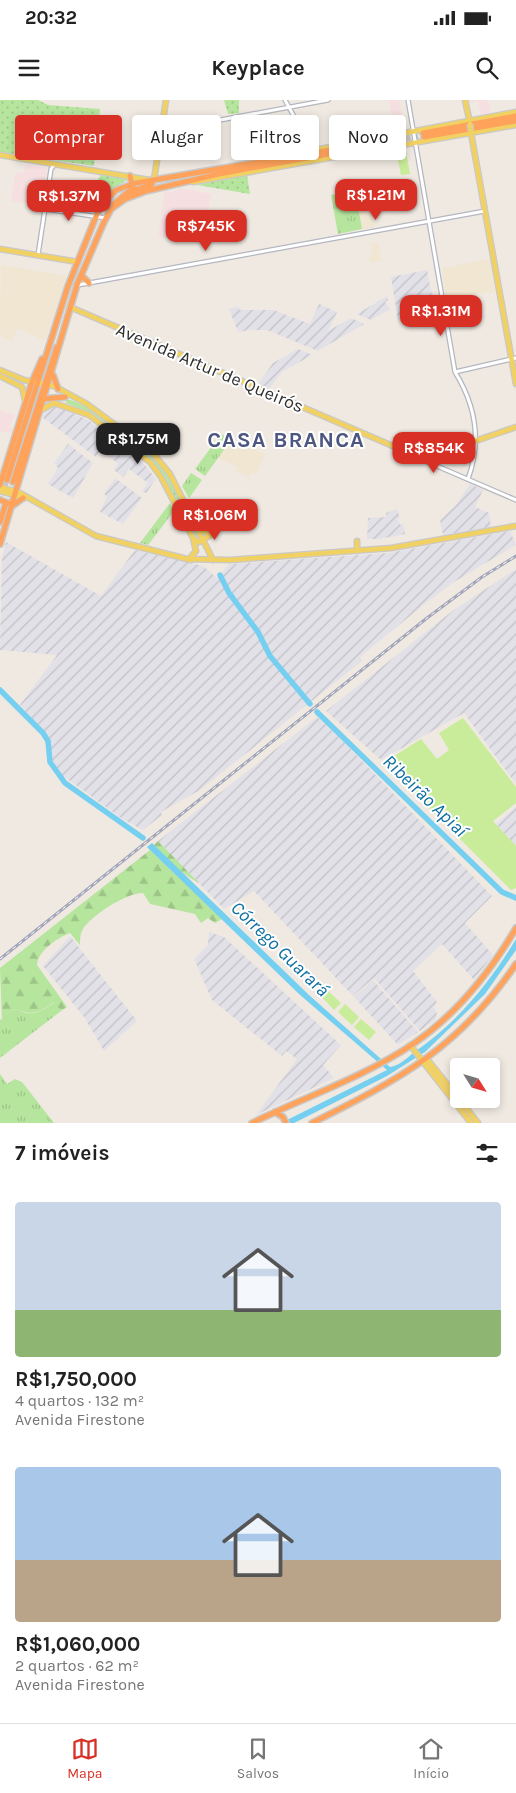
<!DOCTYPE html>
<html lang="pt">
<head>
<meta charset="utf-8">
<style>
  :root { --surface:#fff; --page:#f2f2f2; --text:#222; --muted:#767676; --line:#e0e0e0; --accent:#d93025 }
  body { margin:0; font-family:Karla,sans-serif; background:var(--page); color:var(--text); height:100vh; display:flex; flex-direction:column; font-size:19px; white-space:nowrap }
  * { box-sizing:border-box; margin:0 }
  p { font-size:16px; color:var(--muted) }
  .icon { flex:none; width:28px; height:28px; fill:none; stroke:currentColor; stroke-width:2; stroke-linecap:round; stroke-linejoin:round }
  .map { position:relative; height:1023px; overflow:hidden }
  .drawer { display:flex; flex-direction:column; background:var(--surface); flex:1 }
  .drawer>* { flex:none }
  .guide { position:absolute; left:15px; top:15px; width:486px; height:45px; display:flex; gap:10px }
  .needle { width:32px; rotate:127deg }
  .tools { position:absolute; left:450px; top:958px; display:grid; gap:10px }
  .tools a { display:grid; place-items:center; width:50px; height:50px; border-radius:5px; background:var(--surface); box-shadow:0 2px 8px #0003; font-size:25px }
  .price { position:absolute; translate:-50% -42px; padding:0 11px; border-radius:10px; background:var(--accent); color:#fff; font-size:16px; line-height:32px; filter:drop-shadow(0 1px 2px #0008) }
  .price::after { content:''; position:absolute; left:50%; top:30px; width:15px; height:11px; margin-left:-8px; background:inherit; clip-path:polygon(0 0,100% 0,50% 100%) }
  .price.current { background:#222; color:#fff }
  ul { padding:0; list-style:none }
  li { display:grid; align-content:center; gap:10px; height:265px; padding:0 15px }
  li span { display:grid; place-items:center; height:155px; border-radius:5px; color:#555 }
  li>.icon { margin-inline-start:auto }
  span .icon { width:90px; height:90px; fill:#fffc; stroke-width:1 }
  li b { font-size:21px }
  h2 { display:flex; justify-content:space-between; align-items:center; height:60px; padding:0 15px; font-size:21px }
  .tag { padding:0 18px; border-radius:5px; background:var(--surface); box-shadow:0 2px 8px #0003; font-size:18px; line-height:45px }
  .tag.current { background:var(--accent); color:#fff }
  .status { display:flex; justify-content:space-between; align-items:center; height:35px; padding:0 25px; background:var(--surface); direction:ltr }
  .status svg { height:14px; fill:currentColor }
  header { display:flex; justify-content:space-between; align-items:center; height:65px; padding:0 15px; background:var(--surface); font-size:22px; font-weight:700 }
  .tabs { display:flex; justify-content:space-around; align-items:center; height:70px; border-top:1px solid var(--line); background:var(--surface); font-size:14px; color:var(--muted) }
  .tabs a { display:grid; justify-items:center; gap:2px }
  .tabs .current { color:var(--accent) }
  .map>svg:first-child { display:block }
  .industrial { fill:url(#industrial-furrows) }
  .education { fill:#f0e6d1 }
  .medical { fill:#f5dfe0 }
  .grass { fill:url(#grass-tufts) }
  .forest { fill:url(#forest-firs) }
  .park { fill:url(#park-dots) }
  .pitch { fill:#c9ec9a }
  .water { fill:#75cff0 }
  .lines { fill:none; stroke-linecap:round; stroke-linejoin:round }
  .river { stroke:#75cff0; stroke-width:5.5 }
  .highway-tunnel { stroke:#c8c4bd; stroke-width:5; stroke-dasharray:5 2.5; stroke-linecap:butt }
  .minor-casing { stroke:#b4b7c1; stroke-width:5.5 }
  .major-casing { stroke:#c9c9c9; stroke-width:7 }
  .highway-casing { stroke:#c9c9c9; stroke-width:8 }
  .minor { stroke:#fff; stroke-width:3 }
  .major { stroke:#f2d163; stroke-width:4.5 }
  .highway { stroke:#ffa35c; stroke-width:5 }
  .rail-casing { stroke:#a3a6b8; stroke-width:3 }
  .rail { stroke:#fff; stroke-width:1; stroke-dasharray:4; stroke-linecap:butt }
  .major-bridge-casing { stroke:#c9c9c9; stroke-width:7; stroke-linecap:butt }
  .major-bridge { stroke:#f2d163; stroke-width:4.5 }
  .labels { text-anchor:middle; dominant-baseline:central; stroke-width:4; stroke-linejoin:round; paint-order:stroke }
  .street-label { font-size:18px; fill:#2e2e2e; stroke:#fff }
  .water-label { font-size:19px; font-style:italic; fill:#0d6fa3; stroke:#fff }
  .district-label { font-size:22px; font-weight:bold; letter-spacing:1px; fill:#4d5680; stroke:#fff }
</style>
</head>
<body>
<div class="status"><b>20:32</b><svg viewBox="0 0 49 12"><path d="M0 12V9h3v3zM5 12V6h3v6zM10 12V3h3v9zM15 12V0h3v12zM26 1h20v11H26zM47 4h2v5h-2z"/></svg></div>
<header><svg class="icon" aria-label="menu" viewBox="0 0 24 24"><path d="M4 6h16M4 12h16M4 18h16"/></svg>Keyplace<svg class="icon" aria-label="search" viewBox="0 0 24 24"><circle cx="10" cy="10" r="6"/><path d="M15 15l6 6"/></svg></header>
<div class="map">
<svg width="516" height="1023" viewBox="0 0 516 1023">
  <defs>
    <pattern id="industrial-furrows" width="10" height="10" patternUnits="userSpaceOnUse" patternTransform="scale(1.25)"><rect width="10" height="10" fill="#e3e1e8"/><path d="M-1 1l2-2M0 10L10 0M9 11l2-2" fill="none" stroke="#c3c1c7"/></pattern>
    <pattern id="grass-tufts" width="24" height="20" patternUnits="userSpaceOnUse" patternTransform="scale(1.25)"><rect width="24" height="20" fill="#b6e59e"/><path d="M3 7l-1-3M5 7V3M7 7l1-3M15 17l-1-3M17 17v-4M19 17l1-3" fill="none" stroke="#9dc588"/></pattern>
    <pattern id="forest-firs" width="22" height="20" patternUnits="userSpaceOnUse" patternTransform="scale(1.25)"><rect width="22" height="20" fill="#b6e59e"/><path d="M5 1l3.5 6h-7zM16 11l3.5 6h-7z" fill="#9dc588"/></pattern>
    <pattern id="park-dots" width="8" height="8" patternUnits="userSpaceOnUse" patternTransform="scale(1.25)"><rect width="8" height="8" fill="#b6e59e"/><path d="M2 2h.1M6 6h.1" fill="none" stroke="#9dc588" stroke-width="1.8" stroke-linecap="round"/></pattern>
  </defs>
  <rect width="100%" height="100%" fill="#efe9e1"/>
  <!-- industrial -->
  <path class="industrial" d="M427,170L433,201L441,204L442,212L398,220L391,177Z
    M387,196L388,200L385,202L390,209L371,220L357,214Z
    M319,204L337,212L328,231L351,218L364,224L318,251L267,230H250L238,232L229,209L238,206L240,210H273L310,224Z
    M298,249L312,255L282,272L269,289L258,284L273,263Z
    M54,305L88,320L110,337L96,357L43,318L46,309Z
    M117,342L144,364L156,379L146,393L142,391L148,383L129,369L123,377L114,370L118,364L106,354Z
    M68,344L93,363L73,398L48,384L58,368L54,363Z
    M115,378L142,398L123,424L100,412L107,396L104,394Z
    M470,384L483,390L475,407L489,413L491,427L443,435L440,420L456,405Z
    M397,409L400,418L398,419L400,425L403,424L405,434L379,439H367L368,418L386,417V413Z
    M510,431L516,445L454,482L427,502L360,557L362,561L200,690L161,712L162,715L143,730L124,720L62,675L52,660L48,636L20,605L57,555L0,550L2,458L6,442L101,496L135,450L203,466L217,478L229,464L388,453Z
    M516,469V684L464,613L381,660L326,611L455,509Z
    M317,617L336,634L492,796L465,823L493,855L474,880L442,844L413,871L437,902L434,907L437,914L435,920L420,931L374,878L353,896L254,791L224,809L158,741Z
    M516,707V746L496,724Z
    M209,832L224,837L341,945L323,965L334,978L256,1015L297,959L286,951L282,956L212,900L194,859L208,845Z
    M70,836L137,921L104,951L84,917L43,866Z
    M373,880L418,932L398,945L354,897Z"/>
  <!-- education -->
  <path class="education" d="M372,108L375,127L362,129L359,110Z
    M378,142L381,161L370,163L369,155L373,154L371,143Z
    M490,159L495,192L446,197L442,168Z
    M1,165L66,176L45,241L17,228L12,242L0,236Z
    M231,340L265,354L256,374L251,373L249,377L240,373L236,371L238,367L218,358Z"/>
  <!-- medical -->
  <path class="medical" d="M389,0H399L404,28L395,30Z
    M468,0H488L491,13L481,15L478,1L469,3Z
    M26,64L47,68L41,105L11,101L16,72L24,73Z
    M180,88L211,94L203,144L158,137L165,91L172,92Z
    M0,310L15,315L9,327L15,329L13,334L0,331Z"/>
  <!-- grass -->
  <path class="grass" d="M355,90L362,129L338,134L331,95Z
    M66,299C87,302 140,343 155,359C167,372 198,424 200,440H196L166,380L150,358L92,313L66,303Z
    M221,334L231,340L205,376L195,369Z
    M191,373L202,380L189,398L182,386Z
    M170,403L174,411L148,445L140,443Z
    M55,902L61,911L0,958V919L2,920L7,913L17,909C32,918 42,911 55,902Z
    M0,974L7,984L15,979L22,982L54,1023H0Z"/>
  <!-- forest -->
  <path class="forest" d="M158,741L199,783C181,773 166,761 154,745Z
    M150,750L222,819L215,823L208,818L201,823L195,814L150,804L143,793C126,793 92,815 83,829C80,834 80,839 80,845L70,833C57,838 38,851 37,865L67,907L61,911L54,902C42,911 32,917 17,909L7,913L2,921L0,868Z"/>
  <!-- park -->
  <path class="park" d="M0,0H38L48,5L100,9L94,66L0,52Z
    M224,0H239V13L228,14Z
    M101,75L126,78L127,80L112,89L99,102L96,98V95L98,97L100,82L98,79Z
    M247,75L250,94L197,85Z"/>
  <!-- pitch -->
  <path class="pitch" d="M406,51L410,74L401,75L397,56Z
    M463,618L516,687V703L493,721L516,746V788L511,790L424,703L428,698L422,692L417,696L383,663L421,639L437,659L449,650L439,633Z
    M327,890L341,903L334,910L321,896Z
    M345,904L359,917L352,925L338,912Z
    M361,919L376,932L369,940L354,927Z"/>
  <!-- water -->
  <path class="water" d="M152,743L309,895L390,967C399,966 407,958 413,953C456,924 490,883 516,839V850L485,894L425,952L387,976L308,1016L294,1023H281L387,970L299,894L150,750L147,747Z"/>
  <g class="lines">
    <!-- river -->
    <path class="river" d="M220,475L229,493L258,532L270,556L310,604
      M0,590L43,633L48,641L50,662L65,683L143,738
      M317,612L502,792L516,798"/>
    <!-- highway-tunnel -->
    <path class="highway-tunnel" d="M383,41L423,33
      M384,44L424,37
      M0,401L7,380"/>
    <defs>
      <path id="minor" d="M285,0L312,49
        M408,0L455,272
        M161,31L328,0
        M45,109L106,118
        M38,155L51,69L55,64
        M78,185L485,111
        M455,272C476,306 482,341 468,379
        M455,272L516,258
        M423,360L516,400"/>
      <path id="major" d="M465,0L470,23
        M471,33L516,284
        M0,55L149,80
        M283,56L516,12
        M154,80L166,0
        M193,82L516,25
        M0,149L78,162
        M70,207L423,359L516,327
        M0,270L24,280L54,286L87,304L152,352L170,374L213,460
        M0,276L22,287L25,300
        M41,310L54,303L89,315L150,362L161,377L193,438L196,451L190,458
        M0,387L20,393L96,436L191,460
        M0,391L25,398
        M198,430L207,432L212,426
        M194,439L199,442L209,436L213,431
        M357,451V441
        M189,459L230,460L391,448L516,426
        M410,945L471,1023
        M427,959L478,1023"/>
      <path id="highway" d="M423,33L516,16
        M424,37L516,21
        M129,92L151,85L154,80
        M114,104L133,88L130,76
        M81,175L89,183
        M53,275L58,289
        M43,299L65,297
        M7,380L68,186L99,109L116,90L136,83L383,41
        M13,382L57,247
        M0,385L32,282L42,259
        M0,400L8,403
        M12,406L23,398
        M0,422L6,403
        M0,444L77,185L104,122L111,109L125,99L146,91L219,74L384,44
        M275,1012L283,1017L286,1023
        M252,1023C305,997 364,977 413,944C457,914 489,874 516,828
        M312,1023C400,979 459,948 516,864"/>
    </defs>
    <!-- minor casing -->
    <use href="#minor" class="minor-casing"/>
    <!-- major casing -->
    <use href="#major" class="major-casing"/>
    <!-- highway casing -->
    <use href="#highway" class="highway-casing"/>
    <!-- minor -->
    <use href="#minor" class="minor"/>
    <!-- major -->
    <use href="#major" class="major"/>
    <!-- highway -->
    <use href="#highway" class="highway"/>
    <defs>
      <path id="rail" d="M0,859L427,518L482,477L516,456"/>
    </defs>
    <!-- rail casing -->
    <use href="#rail" class="rail-casing"/>
    <!-- rail -->
    <use href="#rail" class="rail"/>
    <defs>
      <path id="major-bridge" d="M470,24L471,31"/>
    </defs>
    <!-- major-bridge casing -->
    <use href="#major-bridge" class="major-bridge-casing"/>
    <!-- major-bridge -->
    <use href="#major-bridge" class="major-bridge"/>
  </g>
  <g class="labels">
    <!-- street labels -->
    <g class="street-label">
      <text transform="translate(210 268) rotate(23)">Avenida Artur de Queirós</text>
    </g>
    <!-- water labels -->
    <g class="water-label">
      <text transform="translate(425 696) rotate(44)">Ribeirão Apiaí</text>
      <text transform="translate(280 849) rotate(44)">Córrego Guarará</text>
    </g>
    <!-- district labels -->
    <g class="district-label">
      <text x="286" y="340">CASA BRANCA</text>
    </g>
  </g>
</svg>
<div class="tools">
<a><svg class="needle" viewBox="-14 -14 28 28"><path d="M0-13l5 13h-10z" fill="#e53935"/><path d="M0 13l5-13h-10z" fill="#767676"/></svg></a>
</div>
<b class="price" style="left:376px;top:121px">R$1.21M</b>
<b class="price" style="left:69px;top:122px">R$1.37M</b>
<b class="price" style="left:206px;top:152px">R$745K</b>
<b class="price" style="left:441px;top:237px">R$1.31M</b>
<b class="price current" style="left:138px;top:365px">R$1.75M</b>
<b class="price" style="left:434px;top:374px">R$854K</b>
<b class="price" style="left:215px;top:441px">R$1.06M</b>
<div class="guide">
<a class="tag current">Comprar</a>
<a class="tag">Alugar</a>
<a class="tag">Filtros</a>
<a class="tag">Novo</a>
</div>
</div>
<section class="drawer">
<h2>7 imóveis<svg class="icon" aria-label="filters" viewBox="0 0 24 24"><path d="M4 7h16M4 17h16"/><circle cx="9" cy="7" r="2"/><circle cx="15" cy="17" r="2"/></svg></h2>
<ul>
<li><span style="background:linear-gradient(#c9d6e8 70%,#8fb573 0)"><svg class="icon" aria-label="home" viewBox="0 0 24 24"><path d="M3 11l9-7 9 7M6 9v11h12V9"/></svg></span><div><b>R$1,750,000</b><p>4 quartos · 132 m²</p><p>Avenida Firestone</p></div></li>
<li><span style="background:linear-gradient(#a9c7e8 60%,#b9a48a 0)"><svg class="icon" aria-label="home" viewBox="0 0 24 24"><path d="M3 11l9-7 9 7M6 9v11h12V9"/></svg></span><div><b>R$1,060,000</b><p>2 quartos · 62 m²</p><p>Avenida Firestone</p></div></li>
</ul>
</section>
<nav class="tabs">
<a class="current"><svg class="icon" aria-label="map" viewBox="0 0 24 24"><path d="M3 6l6-2 6 2 6-2v14l-6 2-6-2-6 2zM9 4v14M15 6v14"/></svg>Mapa</a>
<a><svg class="icon" aria-label="saved" viewBox="0 0 24 24"><path d="M7 4h10v16l-5-4-5 4z"/></svg>Salvos</a>
<a><svg class="icon" aria-label="home" viewBox="0 0 24 24"><path d="M3 11l9-7 9 7M6 9v11h12V9"/></svg>Início</a>
</nav>
</body>
</html>
